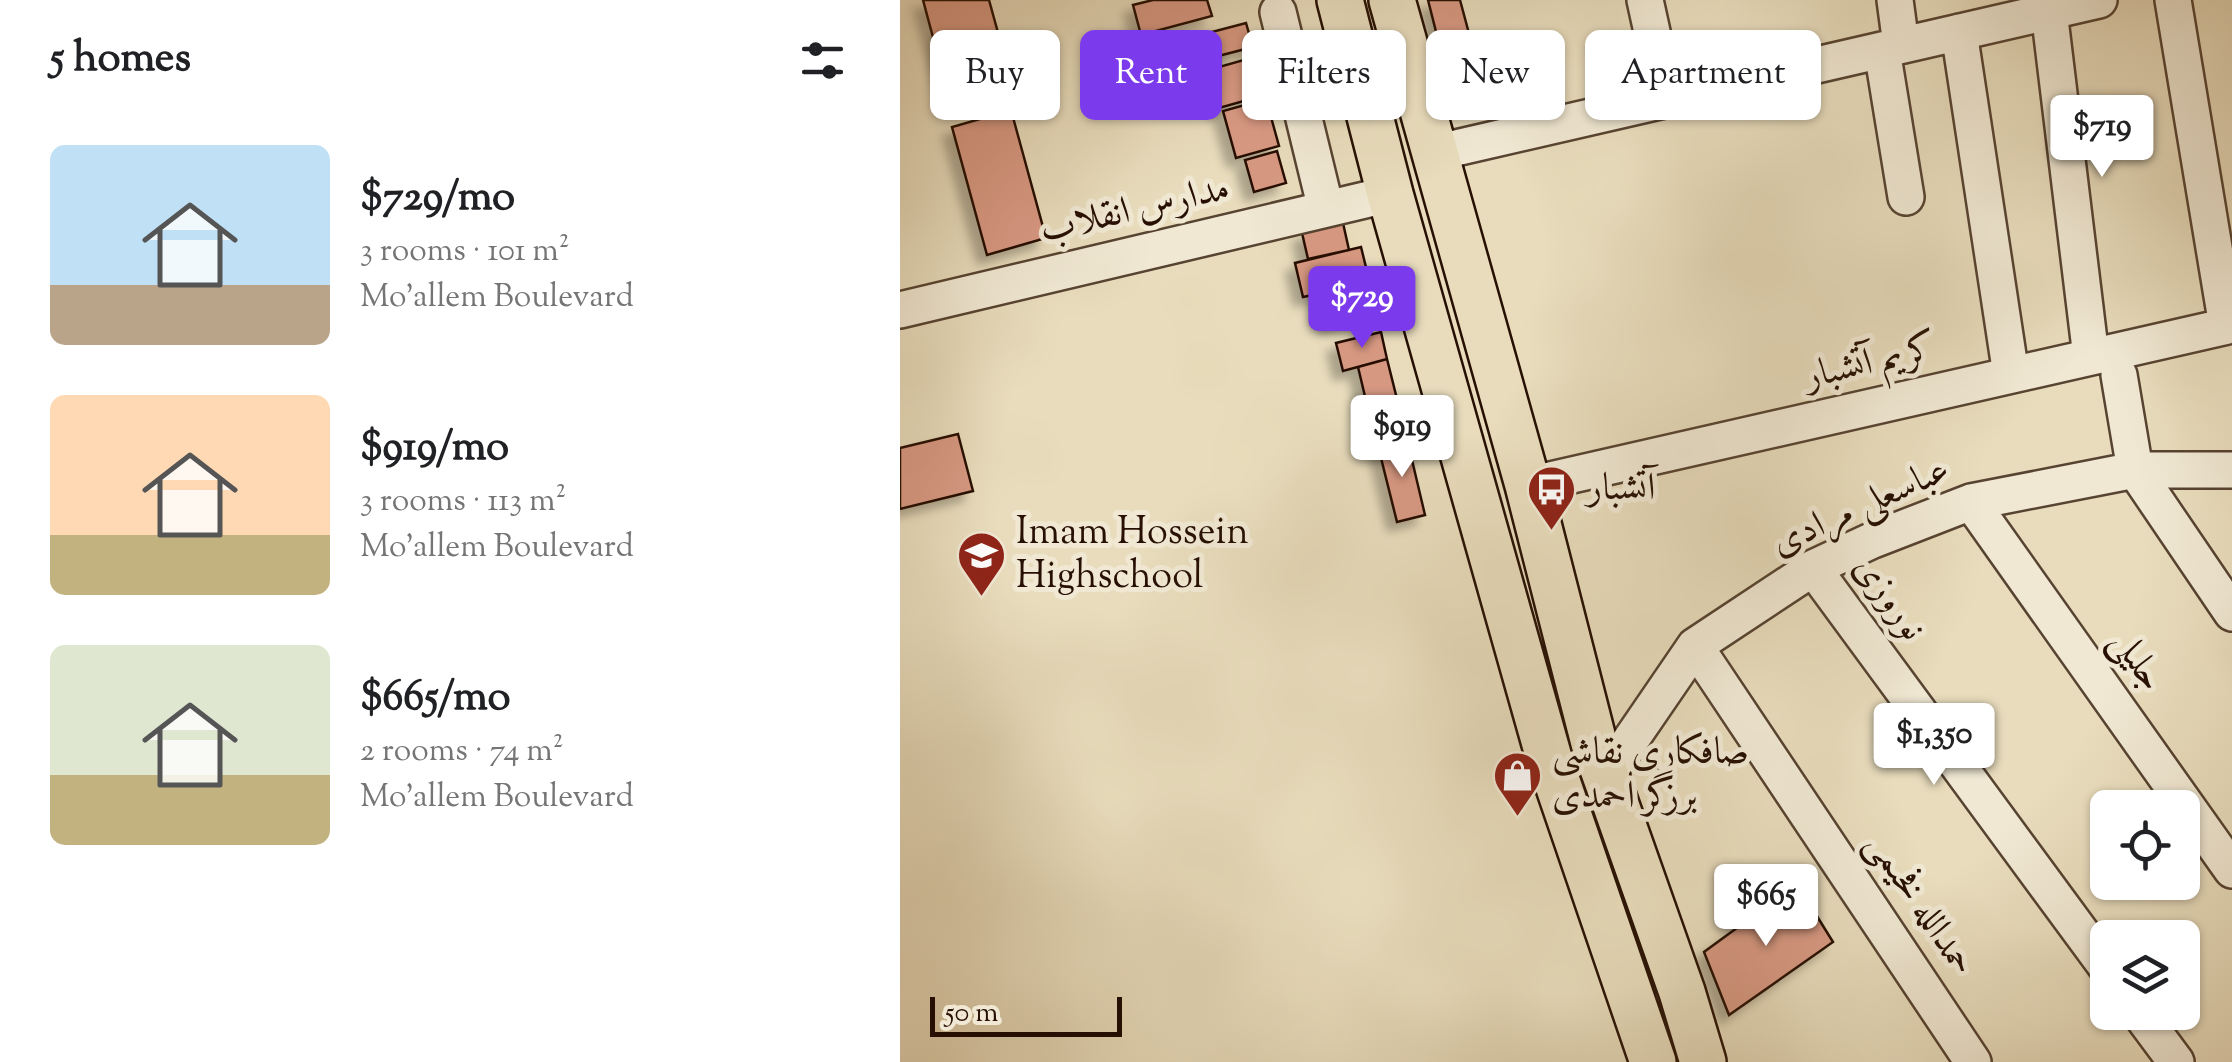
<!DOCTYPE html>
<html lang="en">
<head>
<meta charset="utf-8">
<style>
  :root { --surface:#fff; --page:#f6f6f6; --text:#202124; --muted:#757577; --accent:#7c3aed }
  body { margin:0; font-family:"Sorts Mill Goudy",Amiri,serif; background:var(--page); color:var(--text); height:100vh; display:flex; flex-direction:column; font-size:38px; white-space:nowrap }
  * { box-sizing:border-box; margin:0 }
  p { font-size:32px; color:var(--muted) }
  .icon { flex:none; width:55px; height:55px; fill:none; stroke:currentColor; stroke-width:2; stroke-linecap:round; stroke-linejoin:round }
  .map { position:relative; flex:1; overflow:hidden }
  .panel { display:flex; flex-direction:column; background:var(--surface); width:900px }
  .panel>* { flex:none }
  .banner { position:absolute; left:30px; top:30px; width:950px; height:90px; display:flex; gap:20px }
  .buttons { position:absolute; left:1190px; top:790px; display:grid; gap:20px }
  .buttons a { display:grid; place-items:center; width:110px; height:110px; border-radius:15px; background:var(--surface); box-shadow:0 2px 8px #0004; font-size:50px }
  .scale { position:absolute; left:30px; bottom:25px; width:192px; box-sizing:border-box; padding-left:10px; border:5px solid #271003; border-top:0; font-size:28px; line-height:35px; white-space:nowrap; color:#271003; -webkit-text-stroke:8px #f0e8d3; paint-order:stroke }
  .price { position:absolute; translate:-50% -85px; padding:0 22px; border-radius:10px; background:#fff; color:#222; font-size:32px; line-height:65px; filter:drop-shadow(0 2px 5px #0008) }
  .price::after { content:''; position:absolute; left:50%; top:60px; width:30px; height:22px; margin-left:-15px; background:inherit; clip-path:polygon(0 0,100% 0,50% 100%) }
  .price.active { background:var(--accent); color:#fff }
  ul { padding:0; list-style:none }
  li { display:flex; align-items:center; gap:30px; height:250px; padding:0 50px }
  li span { display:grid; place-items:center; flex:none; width:280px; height:200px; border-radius:15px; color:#555 }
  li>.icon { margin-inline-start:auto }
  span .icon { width:120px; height:120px; fill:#fffc; stroke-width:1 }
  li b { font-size:42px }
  h2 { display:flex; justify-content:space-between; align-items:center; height:120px; padding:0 50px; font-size:42px }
  .chip { padding:0 35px; border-radius:15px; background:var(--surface); box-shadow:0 2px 8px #0004; font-size:35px; line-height:90px }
  .chip.active { background:var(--accent); color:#fff }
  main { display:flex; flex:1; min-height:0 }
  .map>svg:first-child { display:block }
  .building { fill:#d79882; stroke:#271003; stroke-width:2.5; filter:url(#shadow) }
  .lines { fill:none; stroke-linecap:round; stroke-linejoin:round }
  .minor-casing { stroke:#574331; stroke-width:40 }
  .major-casing { stroke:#271003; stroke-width:50 }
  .minor { stroke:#f0e8d3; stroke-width:35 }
  .major { stroke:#e8dcbc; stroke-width:45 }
  .labels { text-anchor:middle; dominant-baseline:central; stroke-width:10; stroke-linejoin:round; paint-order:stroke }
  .street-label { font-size:38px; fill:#271003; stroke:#f0e8d3 }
  .poi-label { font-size:38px; fill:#271003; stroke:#f0e8d3; text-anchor:start }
</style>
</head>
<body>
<main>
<section class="panel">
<h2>5 homes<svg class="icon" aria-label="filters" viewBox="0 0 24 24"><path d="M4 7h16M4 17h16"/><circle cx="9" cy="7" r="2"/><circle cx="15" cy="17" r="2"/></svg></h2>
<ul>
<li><span style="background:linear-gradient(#bfe0f5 70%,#b9a48a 0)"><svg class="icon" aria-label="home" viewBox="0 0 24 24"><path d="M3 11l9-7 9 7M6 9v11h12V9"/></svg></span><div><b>$729/mo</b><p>3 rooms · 101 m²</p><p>Mo'allem Boulevard</p></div></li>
<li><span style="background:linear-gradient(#ffd9b3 70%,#c2b280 0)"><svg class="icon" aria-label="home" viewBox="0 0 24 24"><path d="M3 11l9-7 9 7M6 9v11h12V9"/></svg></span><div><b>$919/mo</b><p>3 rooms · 113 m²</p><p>Mo'allem Boulevard</p></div></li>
<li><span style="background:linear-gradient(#dfe7d0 65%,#c2b280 0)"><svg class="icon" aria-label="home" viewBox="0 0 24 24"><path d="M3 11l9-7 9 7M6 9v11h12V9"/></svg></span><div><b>$665/mo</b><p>2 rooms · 74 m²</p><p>Mo'allem Boulevard</p></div></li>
</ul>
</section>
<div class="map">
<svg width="1332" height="1062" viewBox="0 0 1332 1062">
  <defs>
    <filter id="shadow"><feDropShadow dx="-9" dy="9" stdDeviation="5" flood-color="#0004"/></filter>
  </defs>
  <rect width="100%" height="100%" fill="#e8dcbc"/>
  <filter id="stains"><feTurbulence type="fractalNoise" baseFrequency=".002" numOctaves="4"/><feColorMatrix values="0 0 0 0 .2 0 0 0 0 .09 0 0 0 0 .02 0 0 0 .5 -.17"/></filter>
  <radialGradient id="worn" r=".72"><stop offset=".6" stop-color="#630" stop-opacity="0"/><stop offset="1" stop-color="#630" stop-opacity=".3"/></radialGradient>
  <!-- building -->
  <path class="building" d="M23,0H89L111,80L49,97Z
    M253,0H307L312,16L241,35L233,5Z
    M528,0H560L578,67L547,75Z
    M346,23L353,47L299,61L293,37Z
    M358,56L369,94L319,108L308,70Z
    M366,99L379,146L336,158L323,111Z
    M111,110L146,238L87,255L52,127Z
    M377,151L386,183L354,192L345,160Z
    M443,223L449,250L408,259L402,233Z
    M461,247L477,312L429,323L422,293L403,297L395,263Z
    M481,332L487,359L443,371L436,343Z
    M487,359L502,419L472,426L458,367Z
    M58,434L73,491L0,509V448Z
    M507,439L525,515L497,522L478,446Z
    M897,884L933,942L829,1015L804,952Z"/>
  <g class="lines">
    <defs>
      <path id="minor" d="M745,0L767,100
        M995,0L1001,45
        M1273,0L1327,326
        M1149,11L1191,357
        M378,12L426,209
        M1059,32L1111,375
        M982,50L1006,197
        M534,153L1199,0
        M0,310L490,194
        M1219,375L1235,470L1332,613
        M628,485L1332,325
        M1071,502L1332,870
        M913,568L1208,969
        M795,646L1073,1062
        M706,776L795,646L913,568L973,540L1071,502L1235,470H1332
        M1239,1012L1276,1062"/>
      <path id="major" d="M440,0L490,194L649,758L753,1062
        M492,0L628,485L694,743L782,992L803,1062"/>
    </defs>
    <!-- minor casing -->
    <use href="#minor" class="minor-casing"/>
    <!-- major casing -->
    <use href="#major" class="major-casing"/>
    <!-- minor -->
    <use href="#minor" class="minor"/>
    <!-- major -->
    <use href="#major" class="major"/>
  </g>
  <!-- icons -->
  <defs>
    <symbol id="bus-pin" viewBox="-11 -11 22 30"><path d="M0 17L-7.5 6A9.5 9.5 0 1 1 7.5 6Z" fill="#8f2418" stroke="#f0e8d3"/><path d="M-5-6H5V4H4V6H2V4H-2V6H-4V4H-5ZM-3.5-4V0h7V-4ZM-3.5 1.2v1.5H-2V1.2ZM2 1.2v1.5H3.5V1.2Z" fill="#fff"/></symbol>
    <symbol id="school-pin" viewBox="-11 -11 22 30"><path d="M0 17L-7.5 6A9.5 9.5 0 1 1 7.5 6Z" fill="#8f2418" stroke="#f0e8d3"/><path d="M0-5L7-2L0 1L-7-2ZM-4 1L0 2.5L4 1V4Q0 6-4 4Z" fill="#fff"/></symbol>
    <symbol id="shop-pin" viewBox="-11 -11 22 30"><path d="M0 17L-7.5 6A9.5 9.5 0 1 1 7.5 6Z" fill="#8f2418" stroke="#f0e8d3"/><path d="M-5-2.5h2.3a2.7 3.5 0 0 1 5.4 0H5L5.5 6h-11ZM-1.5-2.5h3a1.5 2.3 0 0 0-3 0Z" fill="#fff"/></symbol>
  </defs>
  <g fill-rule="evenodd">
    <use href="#bus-pin" x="624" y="462" width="55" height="75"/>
    <use href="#school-pin" x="54" y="528" width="55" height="75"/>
    <use href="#shop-pin" x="590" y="748" width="55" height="75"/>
  </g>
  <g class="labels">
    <!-- street labels -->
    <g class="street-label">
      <text transform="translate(235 211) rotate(-13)">مدارس انقلاب</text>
      <text transform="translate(971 364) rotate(-13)">کریم آتشبار</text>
      <text transform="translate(961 508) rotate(-24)">عباسعلی مرادی</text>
      <text transform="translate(988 599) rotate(54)">نوروزی</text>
      <text transform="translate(1236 661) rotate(55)">جلیلی</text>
      <text transform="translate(1019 905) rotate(56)">حمدالله فخیمی</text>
    </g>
    <!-- poi labels -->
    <g class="poi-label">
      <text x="687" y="490">آتشبار</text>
      <text x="116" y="534">Imam Hossein<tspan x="116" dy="44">Highschool</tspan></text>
      <text x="652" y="754">صافکاری نقاشی<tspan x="652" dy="44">برزگر احمدی</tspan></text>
    </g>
  </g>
  <rect width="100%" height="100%" filter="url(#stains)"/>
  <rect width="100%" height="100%" fill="url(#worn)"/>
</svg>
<div class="buttons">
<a><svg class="icon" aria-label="locate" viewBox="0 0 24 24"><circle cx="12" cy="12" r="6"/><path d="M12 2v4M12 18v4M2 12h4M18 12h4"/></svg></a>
<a><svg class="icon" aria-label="layers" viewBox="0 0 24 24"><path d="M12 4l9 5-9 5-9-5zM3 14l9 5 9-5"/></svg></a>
</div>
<div class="scale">50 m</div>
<b class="price" style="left:1202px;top:180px">$719</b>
<b class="price active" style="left:462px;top:351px">$729</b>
<b class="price" style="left:502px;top:480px">$919</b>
<b class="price" style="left:1034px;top:788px">$1,350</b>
<b class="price" style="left:866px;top:949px">$665</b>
<div class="banner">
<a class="chip">Buy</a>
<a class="chip active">Rent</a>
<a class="chip">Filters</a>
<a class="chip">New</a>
<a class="chip">Apartment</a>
</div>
</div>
</main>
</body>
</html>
